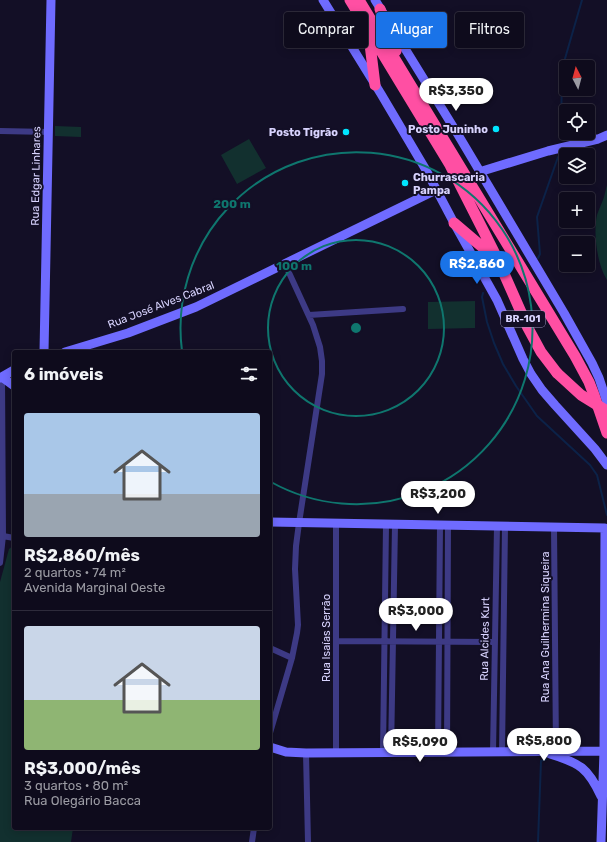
<!DOCTYPE html>
<html lang="pt">
<head>
<meta charset="utf-8">
<style>
  :root { --surface:#0e0b1c; --page:#1c1929; --text:#f1f3f6; --muted:#9b9ba3; --line:#2e2b3b; --accent:#1a73e8 }
  body { margin:0; font-family:Rubik,sans-serif; background:var(--page); color:var(--text); height:100vh; display:flex; flex-direction:column; font-size:15px; white-space:nowrap }
  * { box-sizing:border-box; margin:0 }
  p { font-size:13px; color:var(--muted) }
  .icon { flex:none; width:22px; height:22px; fill:none; stroke:currentColor; stroke-width:2; stroke-linecap:round; stroke-linejoin:round }
  .map { position:relative; flex:1; overflow:hidden }
  .sheet { position:absolute; left:12px; top:350px; width:260px; height:480px; display:flex; flex-direction:column; background:var(--surface); border-radius:4px; box-shadow:0 2px 10px #0003,0 0 0 1px var(--line) }
  .sheet>* { flex:none }
  .top-card { position:absolute; left:284px; top:12px; width:263px; height:36px; display:flex; gap:8px }
  .needle { width:26px; rotate:354deg }
  .controls { position:absolute; left:559px; top:60px; display:grid; gap:8px }
  .controls a { display:grid; place-items:center; width:36px; height:36px; border-radius:4px; background:var(--surface); box-shadow:0 2px 10px #0003,0 0 0 1px var(--line); font-size:20px }
  .price { position:absolute; translate:-50% -34px; padding:0 9px; border-radius:14px; background:#fff; color:#222; font-size:13px; line-height:26px; filter:drop-shadow(0 1px 2px #0008) }
  .price::after { content:''; position:absolute; left:50%; top:24px; width:12px; height:9px; margin-left:-6px; background:inherit; clip-path:polygon(0 0,100% 0,50% 100%) }
  .price.current { background:var(--accent); color:#fff }
  ul { padding:0; list-style:none }
  li { display:grid; align-content:center; gap:8px; height:212px; padding:0 12px }
  li+li { border-top:1px solid var(--line) }
  li span { display:grid; place-items:center; height:124px; border-radius:4px; color:#555 }
  li>.icon { margin-inline-start:auto }
  span .icon { width:72px; height:72px; fill:#fffc; stroke-width:1 }
  li b { font-size:17px }
  h2 { display:flex; justify-content:space-between; align-items:center; height:48px; padding:0 12px; font-size:17px }
  .chip { padding:0 14px; border-radius:4px; background:var(--surface); box-shadow:0 2px 10px #0003,0 0 0 1px var(--line); font-size:14px; line-height:36px }
  .chip.current { background:var(--accent); color:#fff }
  .map>svg:first-child { display:block }
  .green { fill:#12302f }
  .lines { fill:none; stroke-linecap:round; stroke-linejoin:round }
  .stream { stroke:#0c2248; stroke-width:2 }
  .street { stroke:#3d3a85; stroke-width:6 }
  .secondary { stroke:#6f6bff; stroke-width:9 }
  .highway { stroke:#ff4fa3; stroke-width:11 }
  .highway-bridge { stroke:#ff4fa3; stroke-width:11 }
  .ring { fill:none; stroke:#0f766e; stroke-width:2 }
  .poi-dot { fill:#00e5ff; stroke:#130f26; stroke-width:1.5 }
  .labels { text-anchor:middle; dominant-baseline:central; stroke-width:4; stroke-linejoin:round; paint-order:stroke }
  .shield { fill:#130f26; stroke:#9e99be; stroke-width:1 }
  .shield-label { font-size:10px; font-weight:bold; fill:#d9d4ff }
  .poi-label { font-size:11px; font-weight:bold; fill:#d9d4ff; stroke:#130f26; text-anchor:end }
  .street-label { font-size:11px; fill:#d9d4ff; stroke:#130f26 }
  .centre { fill:#0f766e; stroke:#130f26; stroke-width:2 }
  .ring-label { font-size:12px; text-anchor:middle; font-weight:bold; fill:#0f766e; stroke:#130f26; stroke-width:4; stroke-linejoin:round; paint-order:stroke }
</style>
</head>
<body>
<div class="map">
<svg width="607" height="842" viewBox="0 0 607 842">
  <rect width="100%" height="100%" fill="#130f26"/>
  <!-- green -->
  <path class="green" d="M55,126L81,127V137L55,136Z
    M249,139L266,168L237,184L221,155Z
    M607,185V280C597,264 593,233 597,215C599,209 602,203 604,197C605,193 606,189 607,185Z
    M475,301V328L428,329V302Z
    M14,545V828H73L71,842H0V582L9,549Z"/>
  <g class="lines">
    <!-- stream -->
    <path class="stream" d="M561,138L562,69L582,0
      M538,258L540,254L537,217L558,157
      M483,293L482,297L487,322L494,343L503,364L516,386L537,416L590,465L597,475L607,515
      M538,842L541,761L546,759"/>
    <!-- street -->
    <path class="street" d="M0,131L49,132
      M309,315L403,309
      M336,524V753
      M554,527L556,751
      M3,536L14,538
      M0,563L3,536L2,377
      M336,641L495,642
      M270,648L292,658
      M270,733L292,658L297,633L298,625L295,569L296,546L299,523L322,374V361L320,347L313,325L285,264
      M438,752L440,526
      M447,752L448,525
      M493,752L497,526
      M502,752L505,526
      M306,753L308,842
      M383,753L386,525
      M391,753L395,525
      M252,842L254,828"/>
    <!-- secondary -->
    <path class="secondary" d="M323,0L381,94L426,170L454,223L497,300L523,359L531,374L542,390L555,405L595,449L607,465
      M375,0L457,133L564,313L592,363L599,378L607,402
      M479,172L548,151L598,139L607,135
      M44,352L51,0
      M65,352L128,333L196,307L436,190
      M2,377L14,386
      M0,378L14,370
      M270,522L605,528
      M270,747L286,752L306,753L607,751
      M550,754C580,763 588,768 601,796
      M601,842L604,751L605,528"/>
    <!-- highway -->
    <path class="highway" d="M350,0L450,165L484,232L498,260L528,328L541,352L557,373
      M359,0L575,356L589,382L594,395L607,433
      M380,9L396,51
      M369,36L375,85
      M454,223L494,257"/>
    <!-- highway-bridge -->
    <path class="highway-bridge" d="M557,373L581,395L607,411"/>
  </g>
  <!-- distance rings -->
  <g class="ring">
    <circle cx="356" cy="328" r="88"/>
    <path d="M182 351A176 176 0 1 1 271 482"/>
  </g>
  <!-- markers -->
  <g class="poi-dot">
    <circle cx="496" cy="129" r="4"/>
    <circle cx="346" cy="132" r="4"/>
    <circle cx="405" cy="183" r="4"/>
  </g>
  <g class="labels">
    <!-- shield labels -->
    <rect class="shield" x="501" y="311" width="44" height="16" rx="3"/>
    <g class="shield-label">
      <text x="523" y="319">BR-101</text>
    </g>
    <!-- poi labels -->
    <g class="poi-label">
      <text x="488" y="129">Posto Juninho</text>
      <text x="338" y="132">Posto Tigrão</text>
      <text x="413" y="177" text-anchor="start">Churrascaria<tspan x="413" dy="13">Pampa</tspan></text>
    </g>
    <!-- street labels -->
    <g class="street-label">
      <text transform="translate(36 176) rotate(-89)">Rua Edgar Linhares</text>
      <text transform="translate(161 305) rotate(-21)">Rua José Alves Cabral</text>
      <text transform="translate(545 627) rotate(-90)">Rua Ana Guilhermina Siqueira</text>
      <text transform="translate(326 638) rotate(-90)">Rua Isaías Serrão</text>
      <text transform="translate(485 639) rotate(-89)">Rua Alcides Kurt</text>
    </g>
  </g>
  <circle cx="356" cy="328" r="6" class="centre"/>
  <g class="ring-label">
    <text x="232" y="208">200 m</text>
    <text x="294" y="270">100 m</text>
  </g>
</svg>
<div class="controls">
<a><svg class="needle" viewBox="-14 -14 28 28"><path d="M0-13l5 13h-10z" fill="#e53935"/><path d="M0 13l5-13h-10z" fill="#9b9ba3"/></svg></a>
<a><svg class="icon" aria-label="locate" viewBox="0 0 24 24"><circle cx="12" cy="12" r="6"/><path d="M12 2v4M12 18v4M2 12h4M18 12h4"/></svg></a>
<a><svg class="icon" aria-label="layers" viewBox="0 0 24 24"><path d="M12 4l9 5-9 5-9-5zM3 14l9 5 9-5"/></svg></a>
<a>+</a>
<a>−</a>
</div>
<b class="price" style="left:456px;top:112px">R$3,350</b>
<b class="price current" style="left:477px;top:285px">R$2,860</b>
<b class="price" style="left:438px;top:515px">R$3,200</b>
<b class="price" style="left:416px;top:632px">R$3,000</b>
<b class="price" style="left:544px;top:762px">R$5,800</b>
<b class="price" style="left:420px;top:763px">R$5,090</b>
<div class="top-card">
<a class="chip">Comprar</a>
<a class="chip current">Alugar</a>
<a class="chip">Filtros</a>
</div>
<section class="sheet">
<h2>6 imóveis<svg class="icon" aria-label="filters" viewBox="0 0 24 24"><path d="M4 7h16M4 17h16"/><circle cx="9" cy="7" r="2"/><circle cx="15" cy="17" r="2"/></svg></h2>
<ul>
<li><span style="background:linear-gradient(#a9c7e8 65%,#9aa5b1 0)"><svg class="icon" aria-label="home" viewBox="0 0 24 24"><path d="M3 11l9-7 9 7M6 9v11h12V9"/></svg></span><div><b>R$2,860/mês</b><p>2 quartos · 74 m²</p><p>Avenida Marginal Oeste</p></div></li>
<li><span style="background:linear-gradient(#c9d6e8 60%,#8fb573 0)"><svg class="icon" aria-label="home" viewBox="0 0 24 24"><path d="M3 11l9-7 9 7M6 9v11h12V9"/></svg></span><div><b>R$3,000/mês</b><p>3 quartos · 80 m²</p><p>Rua Olegário Bacca</p></div></li>
</ul>
</section>
</div>
</body>
</html>
